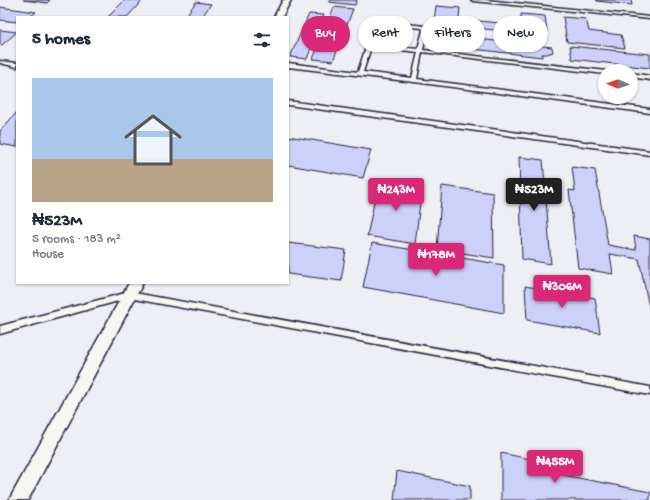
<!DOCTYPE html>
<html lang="en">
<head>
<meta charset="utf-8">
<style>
  :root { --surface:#fff; --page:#f2f2f3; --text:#1f2937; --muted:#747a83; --accent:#db2777 }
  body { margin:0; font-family:"Gochi Hand",sans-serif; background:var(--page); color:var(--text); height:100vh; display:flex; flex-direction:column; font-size:15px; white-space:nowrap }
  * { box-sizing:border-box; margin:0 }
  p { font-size:13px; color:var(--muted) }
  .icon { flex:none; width:22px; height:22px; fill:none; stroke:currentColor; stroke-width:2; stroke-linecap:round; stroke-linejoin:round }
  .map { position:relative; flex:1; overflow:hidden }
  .drawer { position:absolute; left:16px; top:16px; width:273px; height:268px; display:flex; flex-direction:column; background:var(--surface); border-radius:0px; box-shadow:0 1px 3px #0004 }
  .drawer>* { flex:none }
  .guide { position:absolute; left:301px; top:16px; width:289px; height:36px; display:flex; gap:8px }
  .needle { width:26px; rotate:272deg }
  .buttons { position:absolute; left:598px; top:64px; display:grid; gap:8px }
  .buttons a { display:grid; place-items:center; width:40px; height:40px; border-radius:50%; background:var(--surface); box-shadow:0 1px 3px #0004; font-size:20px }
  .price { position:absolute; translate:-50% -34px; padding:0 9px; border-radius:4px; background:var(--accent); color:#fff; font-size:13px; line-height:26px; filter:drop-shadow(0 1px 2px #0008) }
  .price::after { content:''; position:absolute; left:50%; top:24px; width:12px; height:9px; margin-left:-6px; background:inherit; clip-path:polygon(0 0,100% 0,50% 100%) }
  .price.selected { background:#222; color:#fff }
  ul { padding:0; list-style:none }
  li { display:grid; align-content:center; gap:8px; height:212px; padding:0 16px }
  li span { display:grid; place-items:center; height:124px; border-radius:0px; color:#555 }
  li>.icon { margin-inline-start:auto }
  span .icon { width:72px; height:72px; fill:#fffc; stroke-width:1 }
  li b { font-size:17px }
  h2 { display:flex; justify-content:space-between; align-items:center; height:48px; padding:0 16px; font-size:17px }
  .chip { padding:0 14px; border-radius:18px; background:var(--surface); box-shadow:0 1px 3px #0004; font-size:14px; line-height:36px }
  .chip.selected { background:var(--accent); color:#fff }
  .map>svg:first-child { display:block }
  .building { fill:#cdd1fa; stroke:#22223b }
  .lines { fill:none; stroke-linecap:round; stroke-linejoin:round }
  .lane-casing { stroke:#22223b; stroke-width:3 }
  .street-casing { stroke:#22223b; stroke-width:3 }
  .lane { fill:#f6f6f2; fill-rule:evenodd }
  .street { fill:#f6f6f2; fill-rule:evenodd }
</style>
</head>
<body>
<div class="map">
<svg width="650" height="500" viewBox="0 0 650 500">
  <rect width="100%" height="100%" fill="#eeeff4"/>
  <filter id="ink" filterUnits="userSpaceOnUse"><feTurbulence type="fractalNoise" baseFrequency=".025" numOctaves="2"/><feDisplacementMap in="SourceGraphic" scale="8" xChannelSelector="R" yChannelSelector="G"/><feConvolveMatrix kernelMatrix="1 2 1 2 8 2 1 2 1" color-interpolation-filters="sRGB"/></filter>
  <g filter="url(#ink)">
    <!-- building -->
    <path class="building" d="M23,0H50L47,3Z
      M125,0H143L127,17H108Z
      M330,0H357L355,5L329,2Z
      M596,0H631L632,5L597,1Z
      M196,2L211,4L202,17H185Z
      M436,6L460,8L458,29L433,27Z
      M0,7L36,12L30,17H17V22L0,20Z
      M334,7L353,9L333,61L313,59Z
      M309,14L324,15L307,59L290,57Z
      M521,14L545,16L548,38L522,36V33L467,27L468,20L521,25Z
      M563,17L586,19L589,31L621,35L625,48L567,42Z
      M0,30L17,32L2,45L0,44Z
      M449,36L552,47L553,52L547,54H542V57L455,47V45L449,44Z
      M570,46L650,54V68L572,59Z
      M17,112V147L0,144V131Z
      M288,136L371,150L363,178L288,165Z
      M519,157L543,160L551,264L522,259Z
      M572,167L595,170L608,245L636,250L634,236L650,239V312L639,259L610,254L613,274L578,268L569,190L575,191Z
      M379,179L422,186L415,244L367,236Z
      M442,186L493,193L494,258L437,249Z
      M288,243L346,250L341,281L288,274Z
      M372,243L504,265V313L363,287Z
      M525,286L595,298L600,333L527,320Z
      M501,453L563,466V475L650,492V500H501Z
      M397,471L470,486V500H394Z"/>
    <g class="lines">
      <defs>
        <path id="lane" d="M471,0H486L650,17V19L473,1Z
          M375,21L426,26L427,30L423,50L607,71H605V74L422,52L417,79L650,109V113L414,82L288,67V63L358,72L373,25ZM378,24L422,28L423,30L418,49L372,44ZM371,47L418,52L412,78L363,72Z
          M0,61L17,63V67L0,63Z
          M631,73L650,76V80L631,77Z
          M288,101L650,151V155L288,105Z
          M129,292L650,387V395L129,298L0,334V326Z"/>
        <path id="street" d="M283,0H291L282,17H274Z
          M129,283H143L28,500H9Z"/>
      </defs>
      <!-- lane casing -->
      <use href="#lane" class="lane-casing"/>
      <!-- street casing -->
      <use href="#street" class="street-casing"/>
      <!-- lane -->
      <use href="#lane" class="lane"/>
      <!-- street -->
      <use href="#street" class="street"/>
    </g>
  </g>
</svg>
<div class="buttons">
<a><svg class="needle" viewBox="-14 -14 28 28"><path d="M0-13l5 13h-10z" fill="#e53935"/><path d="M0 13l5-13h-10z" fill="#747a83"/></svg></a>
</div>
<b class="price" style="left:396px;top:212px">₦243M</b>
<b class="price selected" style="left:534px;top:212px">₦523M</b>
<b class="price" style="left:436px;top:277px">₦178M</b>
<b class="price" style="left:562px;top:309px">₦306M</b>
<b class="price" style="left:555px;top:484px">₦455M</b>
<div class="guide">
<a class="chip selected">Buy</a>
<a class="chip">Rent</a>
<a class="chip">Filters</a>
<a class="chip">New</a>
</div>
<section class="drawer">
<h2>5 homes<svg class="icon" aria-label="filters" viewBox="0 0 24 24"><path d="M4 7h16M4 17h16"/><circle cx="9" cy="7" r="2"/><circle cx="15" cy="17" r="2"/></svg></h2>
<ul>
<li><span style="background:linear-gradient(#a9c7e8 65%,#b9a48a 0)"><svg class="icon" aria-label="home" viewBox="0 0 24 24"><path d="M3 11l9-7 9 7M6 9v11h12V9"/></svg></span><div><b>₦523M</b><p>5 rooms · 183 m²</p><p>House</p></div></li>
</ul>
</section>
</div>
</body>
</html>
